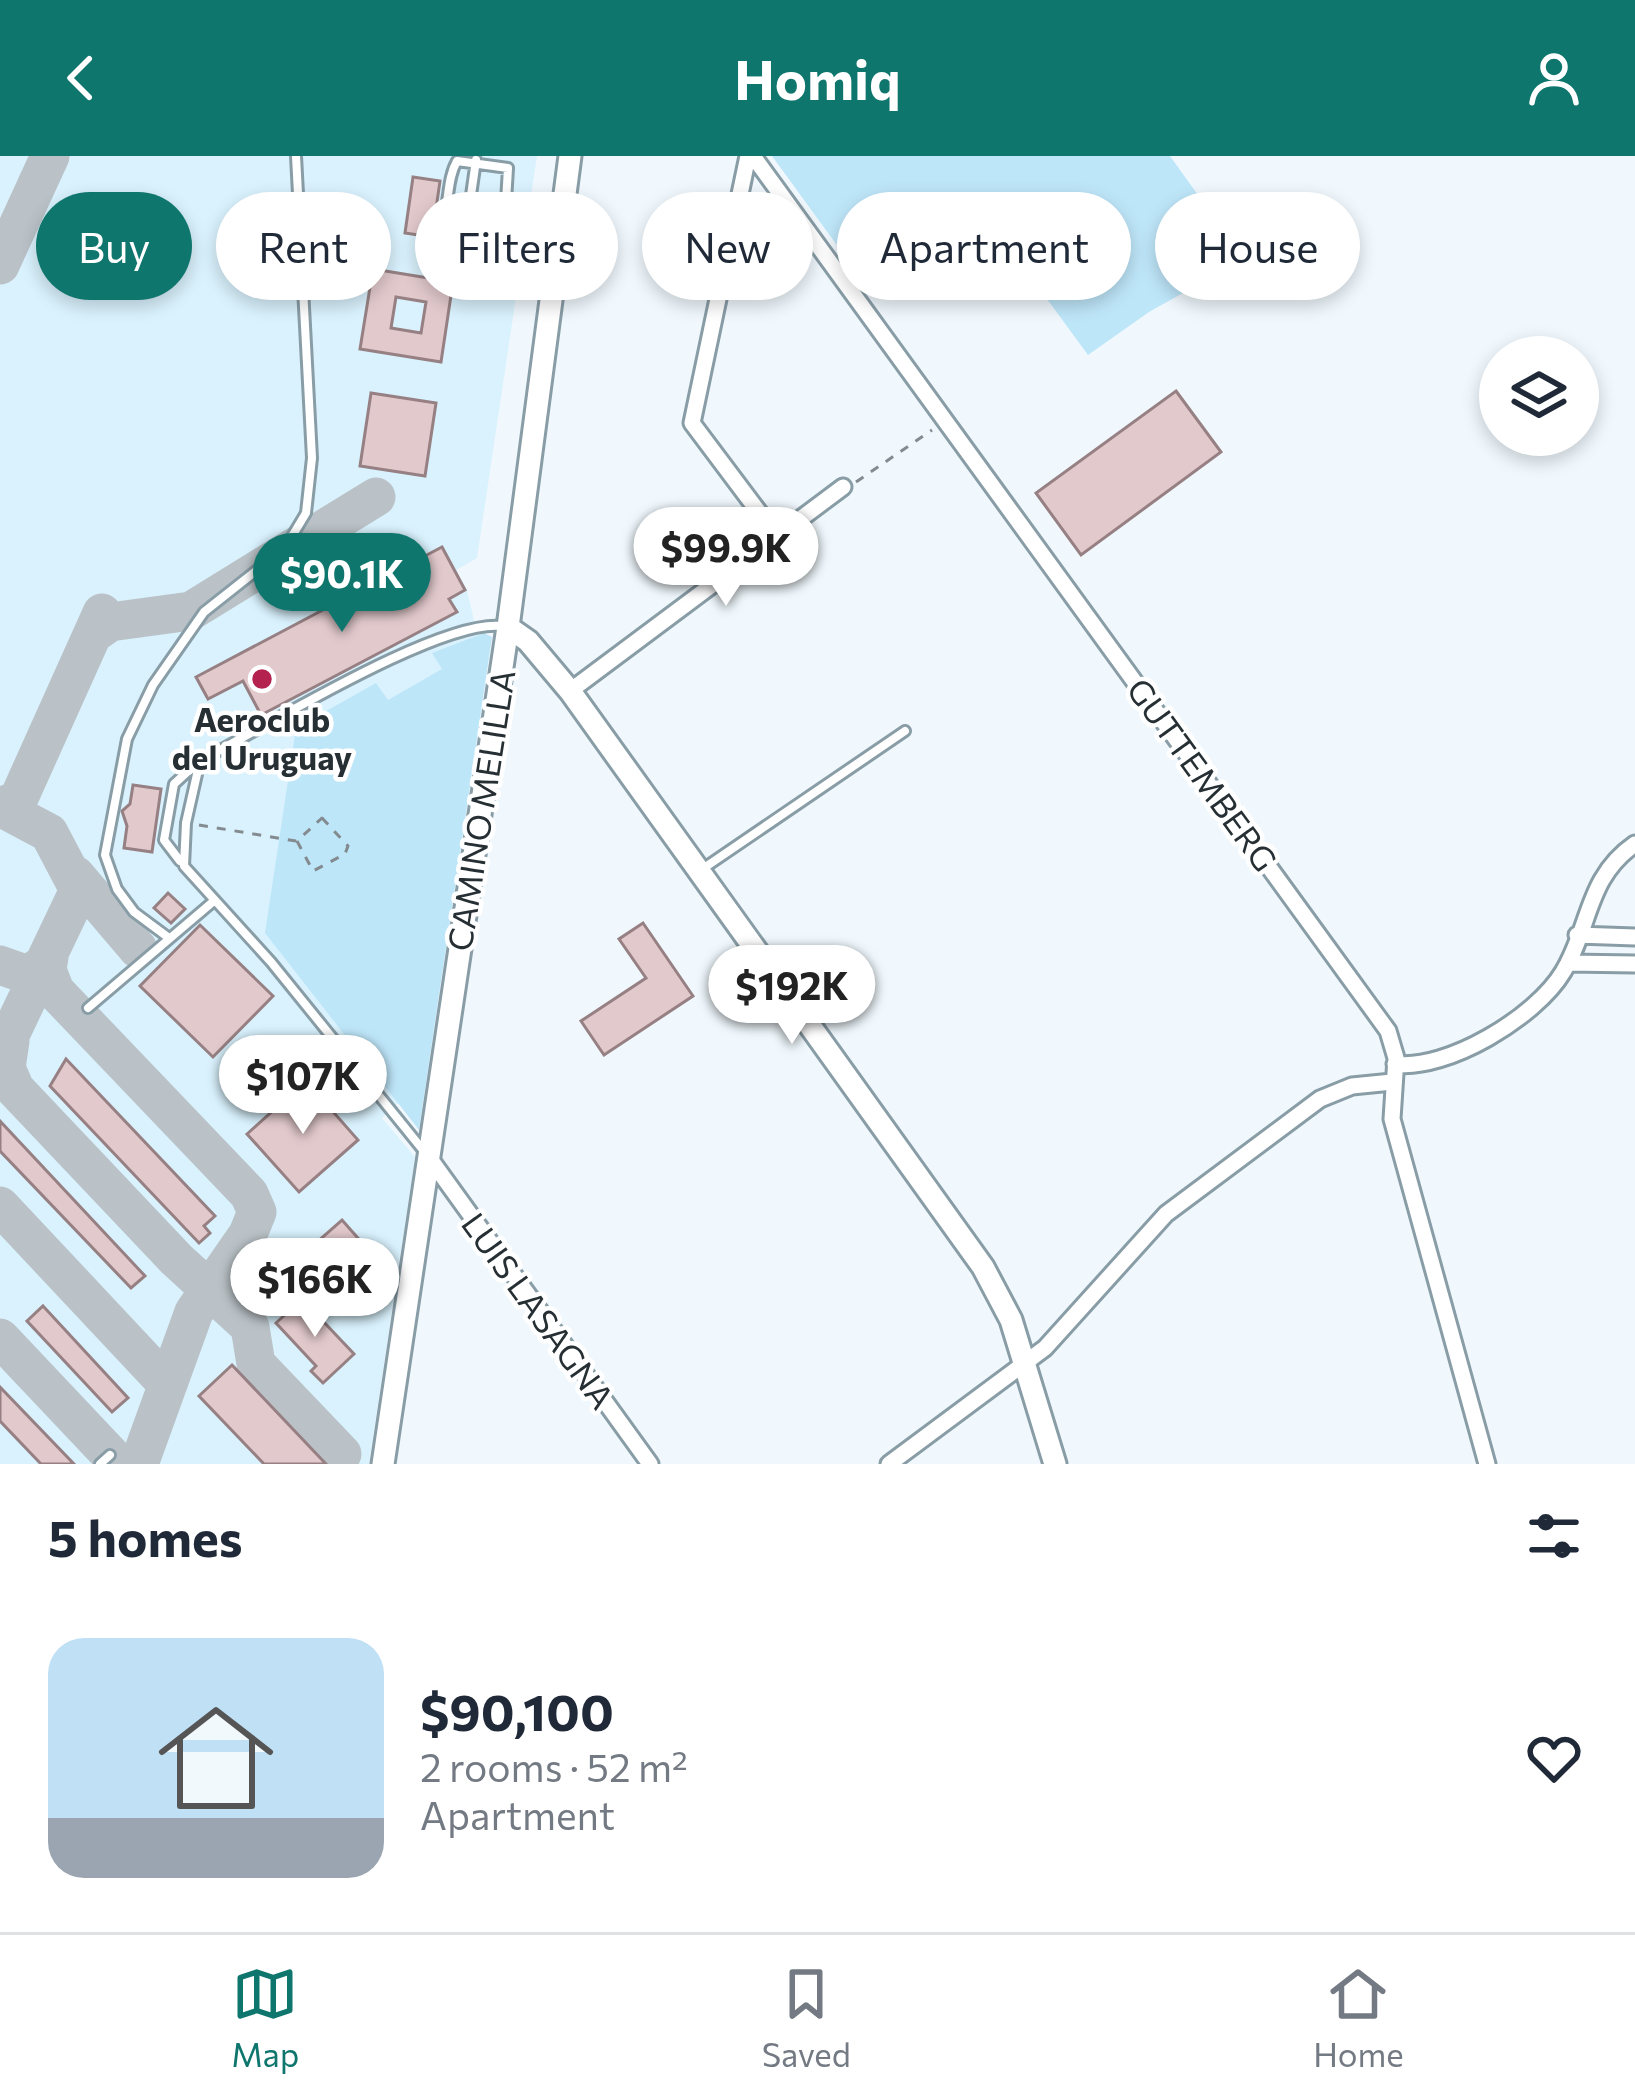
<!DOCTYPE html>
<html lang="en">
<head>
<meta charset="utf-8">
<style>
  :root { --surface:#fff; --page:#f2f2f3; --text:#1f2937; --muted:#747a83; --line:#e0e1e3; --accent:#0f766e }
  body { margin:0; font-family:Commissioner,sans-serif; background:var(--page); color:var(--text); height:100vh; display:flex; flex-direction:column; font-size:45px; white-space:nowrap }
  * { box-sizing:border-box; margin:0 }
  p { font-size:39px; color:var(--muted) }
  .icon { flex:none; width:66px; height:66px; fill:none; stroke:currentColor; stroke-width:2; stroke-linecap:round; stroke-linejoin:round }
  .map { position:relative; height:1308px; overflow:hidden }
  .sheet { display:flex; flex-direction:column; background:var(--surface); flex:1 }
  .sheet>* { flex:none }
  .hud { position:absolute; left:36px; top:36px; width:1563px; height:108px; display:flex; gap:24px }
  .controls { position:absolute; left:1479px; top:180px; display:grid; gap:24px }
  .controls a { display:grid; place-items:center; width:120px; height:120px; border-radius:50%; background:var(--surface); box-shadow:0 6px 18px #0003; font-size:60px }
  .price { position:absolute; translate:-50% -102px; padding:0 27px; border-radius:42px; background:#fff; color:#222; font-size:39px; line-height:78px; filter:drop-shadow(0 3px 6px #0008) }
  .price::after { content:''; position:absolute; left:50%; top:72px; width:36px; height:27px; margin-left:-18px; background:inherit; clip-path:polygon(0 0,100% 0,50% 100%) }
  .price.selected { background:var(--accent); color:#fff }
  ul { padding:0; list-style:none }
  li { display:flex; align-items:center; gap:36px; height:300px; padding:0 48px }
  li span { display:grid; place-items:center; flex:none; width:336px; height:240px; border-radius:36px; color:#555 }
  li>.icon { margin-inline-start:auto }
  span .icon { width:144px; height:144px; fill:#fffc; stroke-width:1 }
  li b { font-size:51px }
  h2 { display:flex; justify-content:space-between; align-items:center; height:144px; padding:0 48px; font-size:51px }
  .pill { padding:0 42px; border-radius:54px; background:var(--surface); box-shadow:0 6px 18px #0003; font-size:42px; line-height:108px }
  .pill.selected { background:var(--accent); color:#fff }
  header { display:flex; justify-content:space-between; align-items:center; height:156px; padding:0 48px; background:var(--accent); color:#fff; font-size:54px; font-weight:700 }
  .tab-bar { display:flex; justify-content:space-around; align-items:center; height:168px; border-top:3px solid var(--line); background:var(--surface); font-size:33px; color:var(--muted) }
  .tab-bar a { display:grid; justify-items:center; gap:6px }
  .tab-bar .selected { color:var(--accent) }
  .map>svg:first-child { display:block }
  .built { fill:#d9f2fd }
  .green { fill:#bee6f9 }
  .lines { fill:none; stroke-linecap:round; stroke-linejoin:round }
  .taxiway { stroke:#bac2c7; stroke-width:39 }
  .building { fill:#e2c9cc; stroke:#968083; stroke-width:3; fill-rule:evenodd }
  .lane-casing { stroke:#899da7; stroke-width:14 }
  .street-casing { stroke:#899da7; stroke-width:21 }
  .secondary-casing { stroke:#899da7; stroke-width:27 }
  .path { stroke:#838b90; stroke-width:3; stroke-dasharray:9 9; stroke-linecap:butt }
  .lane { stroke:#fff; stroke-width:8 }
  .street { stroke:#fff; stroke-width:15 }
  .secondary { stroke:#fff; stroke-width:21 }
  .poi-dot { fill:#b42350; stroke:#fff; stroke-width:4.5 }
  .labels { text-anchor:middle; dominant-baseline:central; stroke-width:9; stroke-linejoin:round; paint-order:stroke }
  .poi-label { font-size:33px; font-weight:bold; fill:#262f33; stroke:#fff }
  .street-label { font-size:33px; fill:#262f33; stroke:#fff }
</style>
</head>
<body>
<header><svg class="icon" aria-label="back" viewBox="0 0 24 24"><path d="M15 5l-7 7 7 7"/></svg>Homiq<svg class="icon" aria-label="person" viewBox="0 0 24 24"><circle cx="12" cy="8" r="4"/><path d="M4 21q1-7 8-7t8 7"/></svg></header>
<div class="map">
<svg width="1635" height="1308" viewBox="0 0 1635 1308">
  <rect width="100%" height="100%" fill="#f0f8fd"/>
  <!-- built -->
  <path class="built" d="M0,0H537L477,402L456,414L467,434L478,482L401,945L382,962L415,1001L369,1308H0Z"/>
  <!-- green -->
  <path class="green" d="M772,0H1170L1244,103L1149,156L1088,199L984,57L874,140Z
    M484,477L492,481L419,974L265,777L296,572L376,527L388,544L442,513L432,497Z"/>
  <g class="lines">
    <!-- taxiway -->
    <path class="taxiway" d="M0,109L50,0
      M93,478L110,466L191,455L376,341
      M0,651L49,677L79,734L0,900
      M0,651L18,644L102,457
      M75,719L138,793
      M49,801L47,814L55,835L249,1038L257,1056L248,1078L194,1156L139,1308
      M0,809L28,819L48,805
      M10,885L6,912L15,933L176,1103L250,1171L256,1208L342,1298
      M0,1050L166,1227
      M0,1182L119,1308"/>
  </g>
  <!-- building -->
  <path class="building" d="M413,21L440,25L432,81L405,77Z
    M373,113L453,126L441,206L360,193ZM396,141L426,146L421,177L391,172Z
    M1176,235L1221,296L1081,399L1036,337Z
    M371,237L436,247L425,320L360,310Z
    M442,391L465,434L449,443L457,456L261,559L243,525L208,543L196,521Z
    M133,629L161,633L152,696L124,692L127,670L122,655L130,648Z
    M168,737L185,753L171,767L154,752Z
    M643,767L693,840L604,899L581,865L646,822L619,783Z
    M200,769L273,840L213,901L140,830Z
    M66,903L215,1060L204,1070L210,1077L199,1087L50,930Z
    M306,925L358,984L299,1036L247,978Z
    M0,965L145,1120L131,1132L0,995Z
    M342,1064L371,1097L331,1133L301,1100Z
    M302,1143L354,1198L323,1227L311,1215L316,1210L276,1167Z
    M43,1150L128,1242L112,1256L27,1165Z
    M232,1209L326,1308H264L199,1240Z
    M0,1231L74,1308H41L0,1265Z"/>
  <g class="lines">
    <defs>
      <path id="lane" d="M462,103L476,4
        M549,117C499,109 437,119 446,52C449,36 449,19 457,5L508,12L503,96L552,107
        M180,705L164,684L174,628L198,606
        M701,714L905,575
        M169,782L134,756L117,733L105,699L127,583L153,529L204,456L285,392L306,357L312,302L296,0
        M88,852L215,744
        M423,994L271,806L184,710L186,667L200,605C260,574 450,456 507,471
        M100,1308L110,1299"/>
      <path id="street" d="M748,0L692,267L779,383
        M753,0L1388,875L1396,902L1392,963L1487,1308
        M570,535L843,331
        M1577,779L1635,781
        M1568,807L1635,808
        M1395,908C1447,915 1536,861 1563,816C1591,770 1586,722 1635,688
        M428,1000L650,1308
        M889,1308L1045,1192L1166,1058L1320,943L1352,930L1392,926"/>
      <path id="secondary" d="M508,471L528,485L570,535L983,1111L1011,1164L1055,1308
        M383,1308L508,471L570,0"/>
    </defs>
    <!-- lane casing -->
    <use href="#lane" class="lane-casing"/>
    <!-- street casing -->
    <use href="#street" class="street-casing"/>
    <!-- secondary casing -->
    <use href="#secondary" class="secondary-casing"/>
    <!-- path -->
    <path class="path" d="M856,326L932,274
      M322,662L348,690L345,698L313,715L297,685Z
      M199,669L296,685"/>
    <!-- lane -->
    <use href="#lane" class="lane"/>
    <!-- street -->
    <use href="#street" class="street"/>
    <!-- secondary -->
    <use href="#secondary" class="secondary"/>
  </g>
  <!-- markers -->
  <circle class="poi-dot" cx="262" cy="523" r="12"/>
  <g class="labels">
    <!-- poi labels -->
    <g class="poi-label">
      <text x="262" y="562">Aeroclub<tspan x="262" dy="38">del Uruguay</tspan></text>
    </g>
    <!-- street labels -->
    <g class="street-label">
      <text transform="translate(1203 618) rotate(54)">GUTTEMBERG</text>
      <text transform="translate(480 654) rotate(-81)">CAMINO MELILLA</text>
      <text transform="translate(539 1154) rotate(54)">LUIS LASAGNA</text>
    </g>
  </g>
</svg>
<div class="controls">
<a><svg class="icon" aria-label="layers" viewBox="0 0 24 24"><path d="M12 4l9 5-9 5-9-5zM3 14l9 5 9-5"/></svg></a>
</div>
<b class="price" style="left:726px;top:453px">$99.9K</b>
<b class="price selected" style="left:342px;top:479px">$90.1K</b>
<b class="price" style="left:792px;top:891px">$192K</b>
<b class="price" style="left:303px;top:981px">$107K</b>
<b class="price" style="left:315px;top:1184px">$166K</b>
<div class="hud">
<a class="pill selected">Buy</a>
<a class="pill">Rent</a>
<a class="pill">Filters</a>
<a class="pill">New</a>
<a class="pill">Apartment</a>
<a class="pill">House</a>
</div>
</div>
<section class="sheet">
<h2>5 homes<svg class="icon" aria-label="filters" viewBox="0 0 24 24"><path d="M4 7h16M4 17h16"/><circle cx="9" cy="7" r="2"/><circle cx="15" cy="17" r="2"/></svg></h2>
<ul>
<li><span style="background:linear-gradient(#bfe0f5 75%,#9aa5b1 0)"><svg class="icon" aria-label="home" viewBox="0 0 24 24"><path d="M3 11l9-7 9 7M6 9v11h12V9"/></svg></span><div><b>$90,100</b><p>2 rooms · 52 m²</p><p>Apartment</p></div><svg class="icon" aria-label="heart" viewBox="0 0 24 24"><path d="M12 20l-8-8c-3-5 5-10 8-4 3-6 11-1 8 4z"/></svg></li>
</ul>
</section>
<nav class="tab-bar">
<a class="selected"><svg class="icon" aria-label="map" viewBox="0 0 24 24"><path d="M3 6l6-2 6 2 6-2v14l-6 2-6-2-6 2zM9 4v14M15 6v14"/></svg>Map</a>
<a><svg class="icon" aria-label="saved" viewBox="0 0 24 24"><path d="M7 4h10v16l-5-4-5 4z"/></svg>Saved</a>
<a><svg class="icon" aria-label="home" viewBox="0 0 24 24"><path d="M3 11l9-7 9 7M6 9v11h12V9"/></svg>Home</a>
</nav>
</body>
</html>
